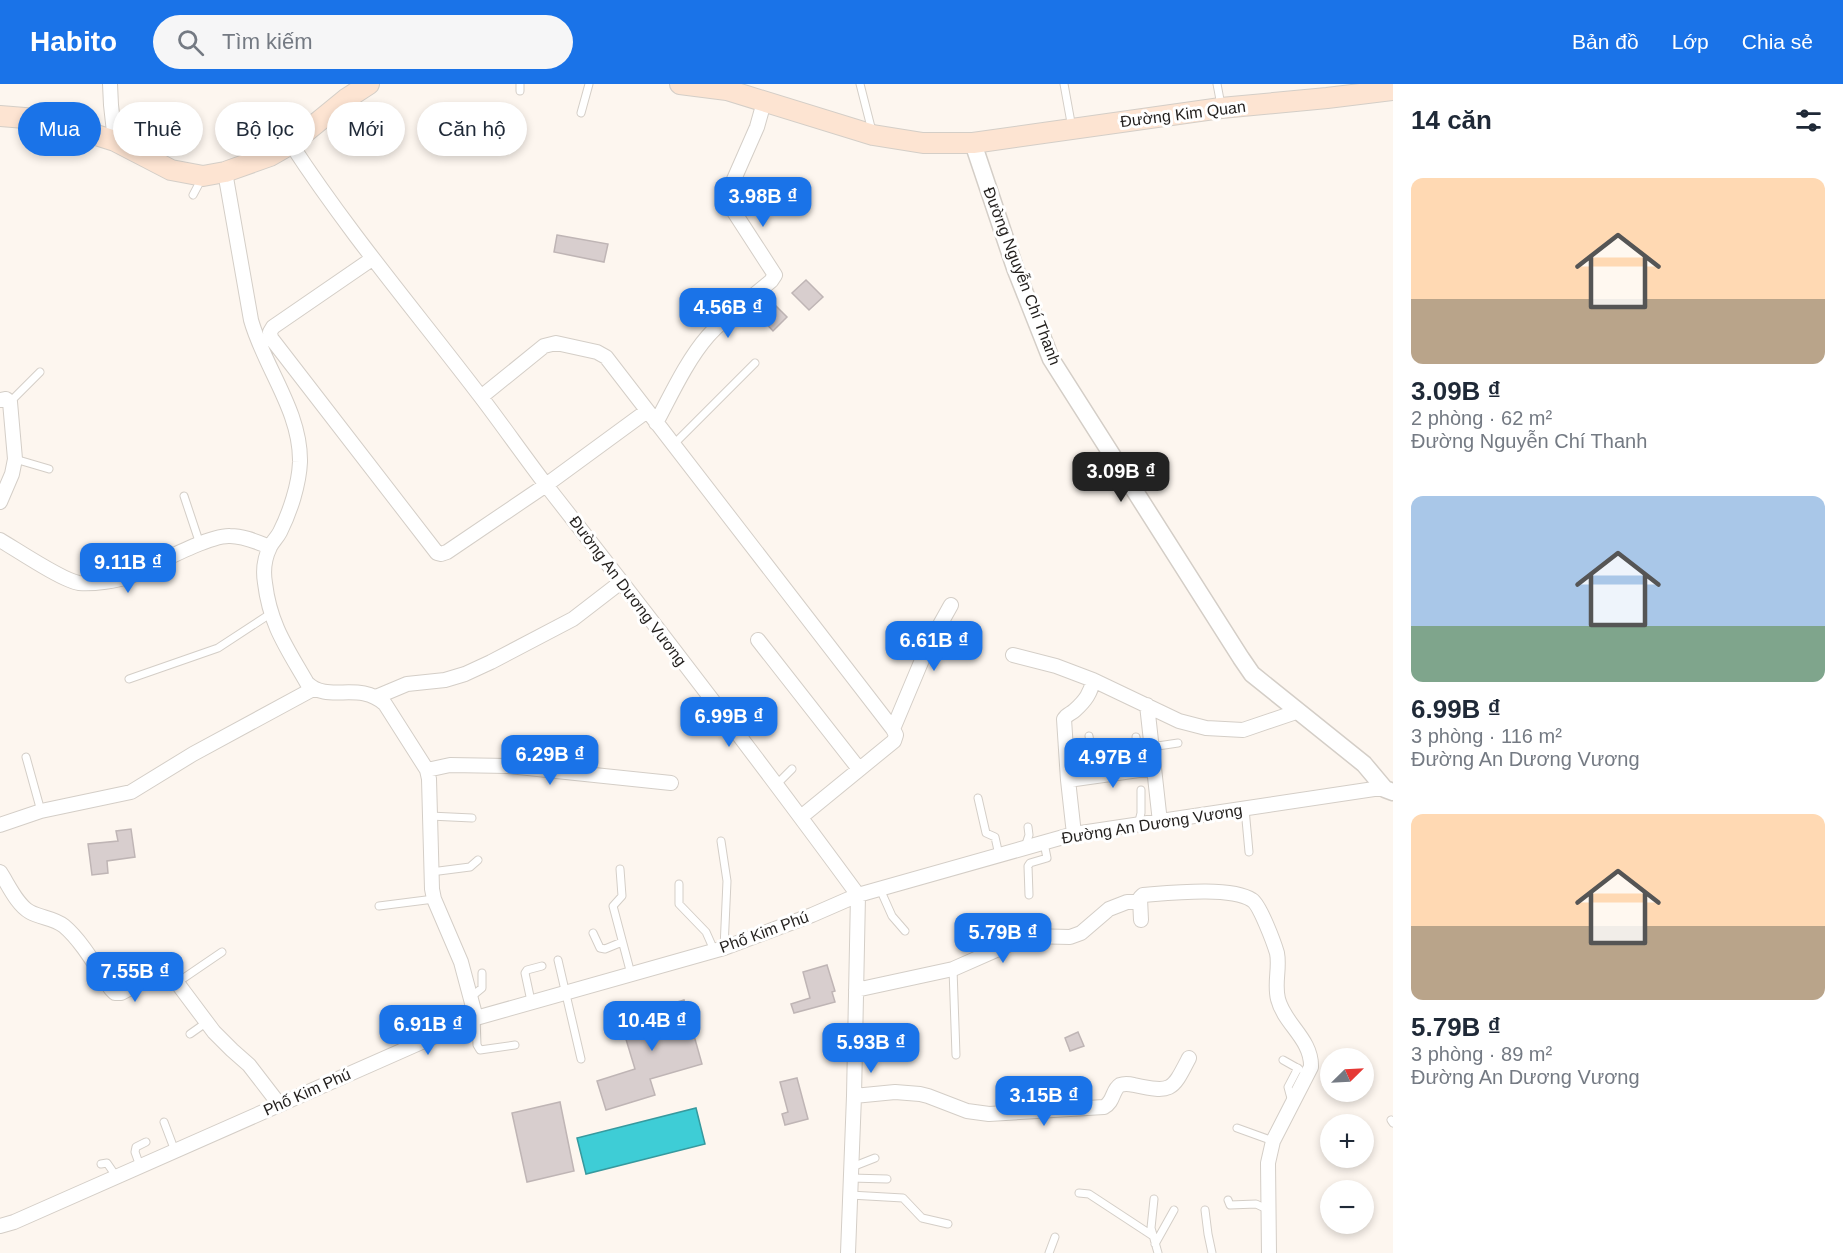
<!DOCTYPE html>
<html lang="vi">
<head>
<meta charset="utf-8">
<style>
  :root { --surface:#fff; --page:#f6f6f7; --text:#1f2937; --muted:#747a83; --accent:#1a73e8 }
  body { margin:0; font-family:Arial,sans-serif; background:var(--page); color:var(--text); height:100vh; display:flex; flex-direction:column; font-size:22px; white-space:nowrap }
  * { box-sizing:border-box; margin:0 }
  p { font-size:20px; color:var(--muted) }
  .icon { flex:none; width:33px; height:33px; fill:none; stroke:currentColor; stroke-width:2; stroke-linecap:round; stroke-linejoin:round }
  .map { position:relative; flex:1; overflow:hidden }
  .details { display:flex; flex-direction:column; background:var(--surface); width:450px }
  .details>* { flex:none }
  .guide { position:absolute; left:18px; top:18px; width:570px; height:54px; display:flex; gap:12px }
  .needle { width:39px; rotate:66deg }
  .buttons { position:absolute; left:1320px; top:964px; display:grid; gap:12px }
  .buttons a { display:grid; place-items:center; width:54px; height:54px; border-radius:50%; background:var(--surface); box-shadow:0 3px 9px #0003; font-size:30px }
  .price { position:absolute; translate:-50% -51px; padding:0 14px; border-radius:12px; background:var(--accent); color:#fff; font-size:20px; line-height:39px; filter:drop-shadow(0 2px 3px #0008) }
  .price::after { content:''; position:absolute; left:50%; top:36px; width:18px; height:14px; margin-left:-9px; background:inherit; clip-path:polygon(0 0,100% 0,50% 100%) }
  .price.current { background:#222; color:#fff }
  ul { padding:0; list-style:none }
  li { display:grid; align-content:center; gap:12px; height:318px; padding:0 18px }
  li span { display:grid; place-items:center; height:186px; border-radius:12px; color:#555 }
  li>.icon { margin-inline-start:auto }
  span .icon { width:108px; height:108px; fill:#fffc; stroke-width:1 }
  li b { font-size:26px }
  h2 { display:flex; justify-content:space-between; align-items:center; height:72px; padding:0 18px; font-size:26px }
  .chip { padding:0 21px; border-radius:27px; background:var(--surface); box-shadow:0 3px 9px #0003; font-size:21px; line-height:54px }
  .chip.current { background:var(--accent); color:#fff }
  header { display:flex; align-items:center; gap:36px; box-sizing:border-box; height:84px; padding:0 30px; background:var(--accent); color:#fff }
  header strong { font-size:28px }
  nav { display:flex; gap:33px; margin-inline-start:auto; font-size:21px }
  .search { width:420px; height:54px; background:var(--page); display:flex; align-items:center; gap:15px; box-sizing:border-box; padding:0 21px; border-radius:33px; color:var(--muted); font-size:22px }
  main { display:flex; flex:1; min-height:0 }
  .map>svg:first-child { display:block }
  .water { fill:#3ecdd6; stroke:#36999e; stroke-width:1.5 }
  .building { fill:#d8cece; stroke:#bfb5b5; stroke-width:1.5 }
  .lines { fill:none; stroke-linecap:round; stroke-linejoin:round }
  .service-casing { stroke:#d4cec7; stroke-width:9 }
  .minor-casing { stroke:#d4cec7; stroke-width:16 }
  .tertiary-casing { stroke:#d4cec7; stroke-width:19 }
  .secondary-casing { stroke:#d4cec7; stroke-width:22 }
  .service { stroke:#fff; stroke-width:7 }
  .minor { stroke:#fff; stroke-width:14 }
  .tertiary { stroke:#fff; stroke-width:16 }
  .secondary { stroke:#fde4d2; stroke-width:20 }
  .labels { text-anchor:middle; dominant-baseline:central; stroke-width:6; stroke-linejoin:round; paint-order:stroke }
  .street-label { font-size:16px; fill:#221f1d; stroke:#fff }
</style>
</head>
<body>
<header>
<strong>Habito</strong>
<div class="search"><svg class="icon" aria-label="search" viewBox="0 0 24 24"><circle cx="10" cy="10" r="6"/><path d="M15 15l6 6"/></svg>Tìm kiếm</div>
<nav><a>Bản đồ</a><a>Lớp</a><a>Chia sẻ</a></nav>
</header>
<main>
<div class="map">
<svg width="1393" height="1169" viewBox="0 0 1393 1169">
  <rect width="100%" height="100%" fill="#fdf6ef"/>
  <!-- water -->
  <path class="water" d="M696,1024L705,1060L586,1090L577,1054Z"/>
  <!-- building -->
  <path class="building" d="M557,151L608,160L604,178L554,168Z
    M806,196L823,213L809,226L792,209Z
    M772,218L787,233L773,247L758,231Z
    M131,745L135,773L107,777L108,789L92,791L88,760L118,757L116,747Z
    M827,881L835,907L832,908L835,918L794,929L791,920L810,914L803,888Z
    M684,916L702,980L650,995L655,1011L606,1026L597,997L635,985L618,929L633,925L635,931Z
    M1078,948L1084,962L1070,967L1065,954Z
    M797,994L808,1035L785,1041L782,1030L788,1028L780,998Z
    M560,1018L574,1087L527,1098L512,1029Z"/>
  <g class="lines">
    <defs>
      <path id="service" d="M520,0V7
        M860,0L872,47
        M1064,0L1072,44
        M1217,0L1221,21
        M348,17L366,44
        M581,29L589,0
        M193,111L202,94
        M10,318L40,288
        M673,361L755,279
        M15,375L49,385
        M184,412L200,460
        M129,595L218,564L270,530
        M1089,652L1095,686L1101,691
        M1136,653L1140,678L1137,685
        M1151,663L1178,659
        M26,673L41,727
        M776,701L792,685
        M978,714L986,749L995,753L999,771
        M1245,725L1249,768
        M430,732L472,734
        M1138,741L1141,729V706
        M721,757L727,797L724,864
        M1025,763L1029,751L1028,743
        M620,785L622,812L613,822L631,890
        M431,788L470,783L478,776
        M679,800V820L706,848L714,866
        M880,805L892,832L905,847
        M1029,811L1028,782L1030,779L1047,774L1044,759
        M379,822L434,815
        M593,849L600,864L605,865L622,858
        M558,876L581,975
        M953,885L956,971
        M178,898L222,868
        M471,913L482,904V889
        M531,917L525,889L527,886L542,882
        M476,934L477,961L480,966L515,961
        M190,950L207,938
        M1283,976L1299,985
        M1292,1018L1288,1003L1298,984
        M1391,1036L1393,1039
        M164,1038L175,1067
        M1237,1044L1273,1057
        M101,1080L107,1079L116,1092
        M140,1082L135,1068L136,1063L146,1058
        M852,1083L875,1074
        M851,1094L887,1095
        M1079,1109L1089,1110L1153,1152
        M850,1111L903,1114L922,1134L948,1140
        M1154,1115L1151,1144L1158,1169
        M1228,1116L1230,1121L1256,1120L1269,1126
        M1205,1126L1208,1150L1212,1169
        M1155,1160L1174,1126
        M1049,1169L1055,1153"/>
      <path id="minor" d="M110,0L111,21L115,57
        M291,60C349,149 417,229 481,313C503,342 524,372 546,401C652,536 756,672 858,811L1074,750L1374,705H1385
        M225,88L251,236C264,283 301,327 300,378C299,401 290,428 280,448C277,454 272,458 270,463C264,475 263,487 265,499C270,541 287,564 307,599C329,620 358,596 385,620L427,686L429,695L432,805L434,815L461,878L476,934
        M372,175L273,243L270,248L271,254L437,469L441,470L447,468L546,401L647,327
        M481,313L544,262L556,259L597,268L606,273L893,645L896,651L894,657L801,733
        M0,316L6,315L10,318L15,375L12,390L0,418
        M656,339C671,311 687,276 708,252C727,231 750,215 771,197L775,191L727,117L728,109L757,43L764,18
        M0,456C17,466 63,497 79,499C95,500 116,497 131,492C153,482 208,451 230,452C244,452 257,458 270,463
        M758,556L859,685
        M1013,571L1056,582L1093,596L1179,637L1206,644L1243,646L1299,627
        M376,613L407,600L445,596L465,590L491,578L573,535L621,498
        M1147,621L1160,738
        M893,645L927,564L951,521
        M427,686L450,681L508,682L671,699
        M1068,696L1153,684
        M0,741L41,727L131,708L193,670L313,605
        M1074,750L1068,696L1064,635C1067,630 1071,630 1075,626C1085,617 1091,609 1093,596
        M0,788C8,800 17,821 30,828C41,834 54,834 64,842C82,857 98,886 111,905L115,909H121L162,887L169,888L214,948L232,966L249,981L279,1020
        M1141,836L1140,814L1143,811C1169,809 1231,802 1252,816C1260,821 1274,859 1277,869C1280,884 1274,899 1278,915C1284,940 1312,955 1311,983L1273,1057L1268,1079L1269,1169
        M856,906L953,885L1028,852L1070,853L1081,849L1109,825L1127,818H1140
        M854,1012L895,1008L920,1010L928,1012L967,1027L989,1030L1104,1023C1114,1018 1112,1006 1120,1001C1125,999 1130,1000 1134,1001C1172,1009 1172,1007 1189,974
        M0,1142L14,1138L476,934L724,864L812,831L858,811L854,1012L848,1169"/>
      <path id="tertiary" d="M973,59L1015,184L1051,275L1241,574L1252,590L1364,680L1385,705L1393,708"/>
      <path id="secondary" d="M680,0L727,6L873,51L923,59H973L1221,24L1327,14L1393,6
        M0,32L49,36L115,57L171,86L203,92L225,88L270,72L291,60L346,15L369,0"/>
    </defs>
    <!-- service casing -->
    <use href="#service" class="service-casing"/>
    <!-- minor casing -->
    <use href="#minor" class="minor-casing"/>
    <!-- tertiary casing -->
    <use href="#tertiary" class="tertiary-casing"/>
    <!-- secondary casing -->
    <use href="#secondary" class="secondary-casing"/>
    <!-- service -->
    <use href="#service" class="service"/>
    <!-- minor -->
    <use href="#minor" class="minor"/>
    <!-- tertiary -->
    <use href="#tertiary" class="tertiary"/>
    <!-- secondary -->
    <use href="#secondary" class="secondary"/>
  </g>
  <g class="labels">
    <!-- street labels -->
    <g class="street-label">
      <text transform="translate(1183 30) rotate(-7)">Đường Kim Quan</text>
      <text transform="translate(1022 192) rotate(69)">Đường Nguyễn Chí Thanh</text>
      <text transform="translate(628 507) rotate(53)">Đường An Dương Vương</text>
      <text transform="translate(1152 740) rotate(-9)">Đường An Dương Vương</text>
      <text transform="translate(764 848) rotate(-20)">Phố Kim Phú</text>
      <text transform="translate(307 1008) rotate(-24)">Phố Kim Phú</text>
    </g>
  </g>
</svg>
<div class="buttons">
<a><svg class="needle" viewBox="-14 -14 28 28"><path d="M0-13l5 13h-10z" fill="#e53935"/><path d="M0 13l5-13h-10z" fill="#747a83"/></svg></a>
<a>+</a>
<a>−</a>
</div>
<b class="price" style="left:763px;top:144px">3.98B ₫</b>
<b class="price" style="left:728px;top:255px">4.56B ₫</b>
<b class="price current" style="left:1121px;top:419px">3.09B ₫</b>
<b class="price" style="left:128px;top:510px">9.11B ₫</b>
<b class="price" style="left:934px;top:588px">6.61B ₫</b>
<b class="price" style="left:729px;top:664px">6.99B ₫</b>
<b class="price" style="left:550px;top:702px">6.29B ₫</b>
<b class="price" style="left:1113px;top:705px">4.97B ₫</b>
<b class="price" style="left:1003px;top:880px">5.79B ₫</b>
<b class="price" style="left:135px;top:919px">7.55B ₫</b>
<b class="price" style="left:652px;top:968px">10.4B ₫</b>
<b class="price" style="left:428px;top:972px">6.91B ₫</b>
<b class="price" style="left:871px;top:990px">5.93B ₫</b>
<b class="price" style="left:1044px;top:1043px">3.15B ₫</b>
<div class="guide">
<a class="chip current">Mua</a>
<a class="chip">Thuê</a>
<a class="chip">Bộ lọc</a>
<a class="chip">Mới</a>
<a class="chip">Căn hộ</a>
</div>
</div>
<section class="details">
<h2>14 căn<svg class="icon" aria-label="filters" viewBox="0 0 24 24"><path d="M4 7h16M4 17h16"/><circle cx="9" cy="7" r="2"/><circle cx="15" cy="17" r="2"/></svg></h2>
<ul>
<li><span style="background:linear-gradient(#ffd9b3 65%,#b9a48a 0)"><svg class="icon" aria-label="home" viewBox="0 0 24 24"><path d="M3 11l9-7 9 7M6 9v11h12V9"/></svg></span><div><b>3.09B ₫</b><p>2 phòng · 62 m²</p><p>Đường Nguyễn Chí Thanh</p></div></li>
<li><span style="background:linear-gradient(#a9c7e8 70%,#7fa58c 0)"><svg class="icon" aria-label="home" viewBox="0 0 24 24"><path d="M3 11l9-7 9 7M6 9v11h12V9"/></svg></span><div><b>6.99B ₫</b><p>3 phòng · 116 m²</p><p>Đường An Dương Vương</p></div></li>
<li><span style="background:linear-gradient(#ffd9b3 60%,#b9a48a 0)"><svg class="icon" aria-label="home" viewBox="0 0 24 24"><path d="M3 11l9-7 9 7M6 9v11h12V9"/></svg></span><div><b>5.79B ₫</b><p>3 phòng · 89 m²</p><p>Đường An Dương Vương</p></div></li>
</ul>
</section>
</main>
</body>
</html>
